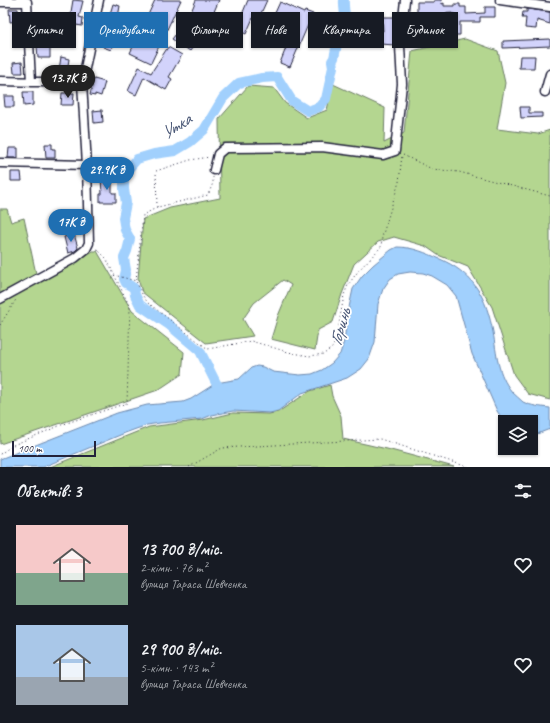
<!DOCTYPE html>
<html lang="uk">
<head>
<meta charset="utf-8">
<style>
  :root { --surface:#171b24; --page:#20242c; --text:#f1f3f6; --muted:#9ea1a6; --accent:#1f6fb2 }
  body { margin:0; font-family:Caveat,sans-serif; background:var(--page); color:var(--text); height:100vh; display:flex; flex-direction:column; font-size:15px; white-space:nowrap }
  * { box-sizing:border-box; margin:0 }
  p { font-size:13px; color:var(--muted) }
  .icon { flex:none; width:22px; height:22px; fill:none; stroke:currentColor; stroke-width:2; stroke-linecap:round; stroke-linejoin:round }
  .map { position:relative; height:467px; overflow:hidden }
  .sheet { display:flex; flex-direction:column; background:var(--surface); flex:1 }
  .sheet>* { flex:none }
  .banner { position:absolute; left:12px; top:12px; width:526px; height:36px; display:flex; gap:8px }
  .tools { position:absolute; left:498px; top:415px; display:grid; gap:8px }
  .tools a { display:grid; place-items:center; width:40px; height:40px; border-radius:0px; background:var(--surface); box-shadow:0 1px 3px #0004; font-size:20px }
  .scale { position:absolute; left:12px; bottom:10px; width:84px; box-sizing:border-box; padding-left:4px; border:2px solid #22223b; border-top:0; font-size:11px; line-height:14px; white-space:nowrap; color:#22223b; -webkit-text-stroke:3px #fff; paint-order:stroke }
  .price { position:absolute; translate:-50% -34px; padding:0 9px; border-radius:14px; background:var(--accent); color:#fff; font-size:13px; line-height:26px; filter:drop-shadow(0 1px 2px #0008) }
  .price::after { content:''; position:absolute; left:50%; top:24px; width:12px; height:9px; margin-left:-6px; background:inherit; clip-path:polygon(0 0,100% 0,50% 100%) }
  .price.active { background:#222; color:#fff }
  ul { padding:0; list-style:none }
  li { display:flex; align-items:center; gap:12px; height:100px; padding:0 16px }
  li span { display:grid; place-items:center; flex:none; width:112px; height:80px; border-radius:0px; color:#555 }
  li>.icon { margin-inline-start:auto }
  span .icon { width:48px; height:48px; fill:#fffc; stroke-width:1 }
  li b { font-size:17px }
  h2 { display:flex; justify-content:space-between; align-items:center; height:48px; padding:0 16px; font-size:17px }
  .chip { padding:0 14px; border-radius:0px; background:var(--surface); box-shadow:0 1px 3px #0004; font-size:14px; line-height:36px }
  .chip.active { background:var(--accent); color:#fff }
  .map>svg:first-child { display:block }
  .green { fill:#b4d690; stroke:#6b7c66 }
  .water { fill:#a1d0fd; stroke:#6e8aaf }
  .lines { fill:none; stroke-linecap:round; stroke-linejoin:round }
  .river { stroke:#a1d0fd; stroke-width:10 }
  .building { fill:#d2d3fb; stroke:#22223b }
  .minor-casing { stroke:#22223b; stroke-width:11 }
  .path { stroke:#22223b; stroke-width:1; stroke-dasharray:1 3; stroke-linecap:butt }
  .minor { stroke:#fff; stroke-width:8 }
  .labels { text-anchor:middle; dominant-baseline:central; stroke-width:3.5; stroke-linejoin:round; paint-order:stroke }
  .water-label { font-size:18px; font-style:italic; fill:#485675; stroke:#fff }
</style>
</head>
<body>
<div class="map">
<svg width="550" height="467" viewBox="0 0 550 467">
  <rect width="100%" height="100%" fill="#fff"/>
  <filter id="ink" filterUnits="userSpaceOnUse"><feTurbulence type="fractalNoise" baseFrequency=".025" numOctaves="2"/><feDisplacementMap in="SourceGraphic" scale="8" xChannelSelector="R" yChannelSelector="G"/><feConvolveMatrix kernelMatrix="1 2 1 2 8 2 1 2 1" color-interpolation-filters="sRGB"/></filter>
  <g filter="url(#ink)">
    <!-- green -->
    <path class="green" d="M465,39L498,51L505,83L497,129L538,134L550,130V400L528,394L514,375L492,307L468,267L438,255L425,246L394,237L378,242L354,264L342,294L333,322L318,330L315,350L271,339L278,316L291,285L283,280L254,303L243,319L253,336L206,343L142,292L138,279L143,219L170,208L220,198L219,119L248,86L274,88L285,103L307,118L327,110L333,84L385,108L384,143L404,133L412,51Z
      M0,209H7L11,222L24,218L38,283L93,251H97L132,311L184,352L182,374L158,390L0,444Z
      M330,385L332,396L341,416L343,439L387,449L454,467H50L149,427L203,420L233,413L269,414L278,412L310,391Z"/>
    <!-- water -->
    <path class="water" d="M397,247C413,247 426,253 440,259C454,265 467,274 476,287C485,299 490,317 493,332C497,355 497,373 512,392C516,395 519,399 523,402C531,406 541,407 550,408V429L537,434H531V422H507L503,420L497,411L472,354L456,296L447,285L432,276L423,273L410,272L398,274L390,279L383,289L378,304L375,342L369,359L361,369L347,378L302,393L278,411L270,413L233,411L212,415L202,419L160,423L147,425L125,433L43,467H0V459L117,413L147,405L183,402L191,399L216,383L239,379L251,368L257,366L263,367L273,372L300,375L312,374L322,370L332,363L340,354L344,341L348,312L353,289L362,276L373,265L391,250Z"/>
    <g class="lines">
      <!-- river -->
      <path class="river" d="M224,394L216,383L200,351L168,324L140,305L135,295L134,288L126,283L124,279L126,270L124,258L127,251L130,239L125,230L123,218L126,203L124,189V174L137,159L154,154L175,151L190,142L204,130L223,98L239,83L262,78L277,77L292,101L308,111L319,107L326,99L333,67L332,61L334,58L337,44L334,39C336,34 342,31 344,26C347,18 343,8 344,0"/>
    </g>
    <!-- building -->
    <path class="building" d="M73,0L83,1L79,17L83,18L82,26L76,25L73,37L67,36Z
      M155,0H181L151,63L130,53Z
      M196,0H219L207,28L190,51L172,39L188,19Z
      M248,0H267L258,20L253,18L246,34L231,27L236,15L241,17Z
      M434,0H441L442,4L444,3V6H455V4H460V7H466V14L485,13V7H495V17H480V22H460V35H453V26H455V14H453L452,13L426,15V20H417V27H410V19H417V2H434Z
      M280,2L304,13L305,11L313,14L315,29L308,25L290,67L280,63L296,23L275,13Z
      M113,4L120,6L118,17L110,14Z
      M9,9H18L19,21L10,22Z
      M527,9L550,12V24L537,20L536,29L525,28L526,18H522L523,12H527Z
      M382,17H397L395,45L380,44V31H383Z
      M37,27L48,28V37L37,36Z
      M106,38L114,41L111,50L103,47Z
      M550,39V46L503,48V41Z
      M50,45V58H38L37,46Z
      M168,47L182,55L169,77L172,79L166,90L144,77L136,95L128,91L139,67L151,73Z
      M520,56H535L534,68H519Z
      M61,57L69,59L67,72L59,70Z
      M22,62L23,73H14L13,63Z
      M94,79L105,82L101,96L95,94V96L90,95Z
      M23,92H33V105L24,106Z
      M62,93H74L73,105H61Z
      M4,96H14V107H5Z
      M520,107H529V113H542V117L521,118Z
      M102,110L103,122L94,123L93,111Z
      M45,144H52V149H55V158H46Z
      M9,148H18V158H8Z
      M11,172H21L22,181H11Z
      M101,177H112V193H116V202H100V194H102Z
      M74,234L78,248L75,251L68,253L64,237Z"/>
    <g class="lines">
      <defs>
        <path id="minor" d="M500,0L550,7
          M0,2H27L31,82
          M0,81L82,83
          M545,92L550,74
          M0,163L87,165
          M214,170L218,154L225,148L322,147L383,155L395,151L402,84L400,46L405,0
          M0,299L75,258L86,249L89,243L87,165L82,83L99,0"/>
      </defs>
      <!-- minor casing -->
      <use href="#minor" class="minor-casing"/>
      <!-- path -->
      <path class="path" d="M403,155L432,169L459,172L550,196
        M157,207L156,171L190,160L210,157
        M114,275L136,281L143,296L148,303L208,349L251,341L288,352L309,356L324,354L333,347L337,336L344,295L348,285L359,270L381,247L382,237L399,182L402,155
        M136,280L143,215L158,207L208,195L213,183V177
        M0,325L17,298
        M0,454L13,445L64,424L127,403L130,307L106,258L95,247
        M189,467L222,448L380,439L468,467"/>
      <!-- minor -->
      <use href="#minor" class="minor"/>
    </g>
  </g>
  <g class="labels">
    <!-- water labels -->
    <g class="water-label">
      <text transform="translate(176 126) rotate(-33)">Утка</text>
      <text transform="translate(340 327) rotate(-74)">Горинь</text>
    </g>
  </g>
</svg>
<div class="tools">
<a><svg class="icon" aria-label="layers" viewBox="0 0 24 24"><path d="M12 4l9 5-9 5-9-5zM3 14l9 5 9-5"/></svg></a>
</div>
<div class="scale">100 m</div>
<b class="price active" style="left:68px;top:99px">13.7K ₴</b>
<b class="price" style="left:107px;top:191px">29.9K ₴</b>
<b class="price" style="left:71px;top:243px">17K ₴</b>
<div class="banner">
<a class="chip">Купити</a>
<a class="chip active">Орендувати</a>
<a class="chip">Фільтри</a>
<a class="chip">Нове</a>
<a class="chip">Квартира</a>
<a class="chip">Будинок</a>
</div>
</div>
<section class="sheet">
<h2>Об’єктів: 3<svg class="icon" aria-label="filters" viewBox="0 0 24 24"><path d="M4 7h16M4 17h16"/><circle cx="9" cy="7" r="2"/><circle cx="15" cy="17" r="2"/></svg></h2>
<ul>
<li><span style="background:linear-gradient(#f6c9c9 60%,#7fa58c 0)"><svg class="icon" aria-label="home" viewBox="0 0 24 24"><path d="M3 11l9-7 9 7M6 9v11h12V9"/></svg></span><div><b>13 700 ₴/міс.</b><p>2-кімн. · 76 m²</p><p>вулиця Тараса Шевченка</p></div><svg class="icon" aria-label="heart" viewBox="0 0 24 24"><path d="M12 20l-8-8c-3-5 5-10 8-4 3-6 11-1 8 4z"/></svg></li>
<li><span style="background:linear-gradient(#a9c7e8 65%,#9aa5b1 0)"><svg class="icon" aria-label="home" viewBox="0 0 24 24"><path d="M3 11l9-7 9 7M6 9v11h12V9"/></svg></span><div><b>29 900 ₴/міс.</b><p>5-кімн. · 143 m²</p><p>вулиця Тараса Шевченка</p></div><svg class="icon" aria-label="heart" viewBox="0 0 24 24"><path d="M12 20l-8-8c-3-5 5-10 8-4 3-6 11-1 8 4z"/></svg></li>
</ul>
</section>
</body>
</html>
